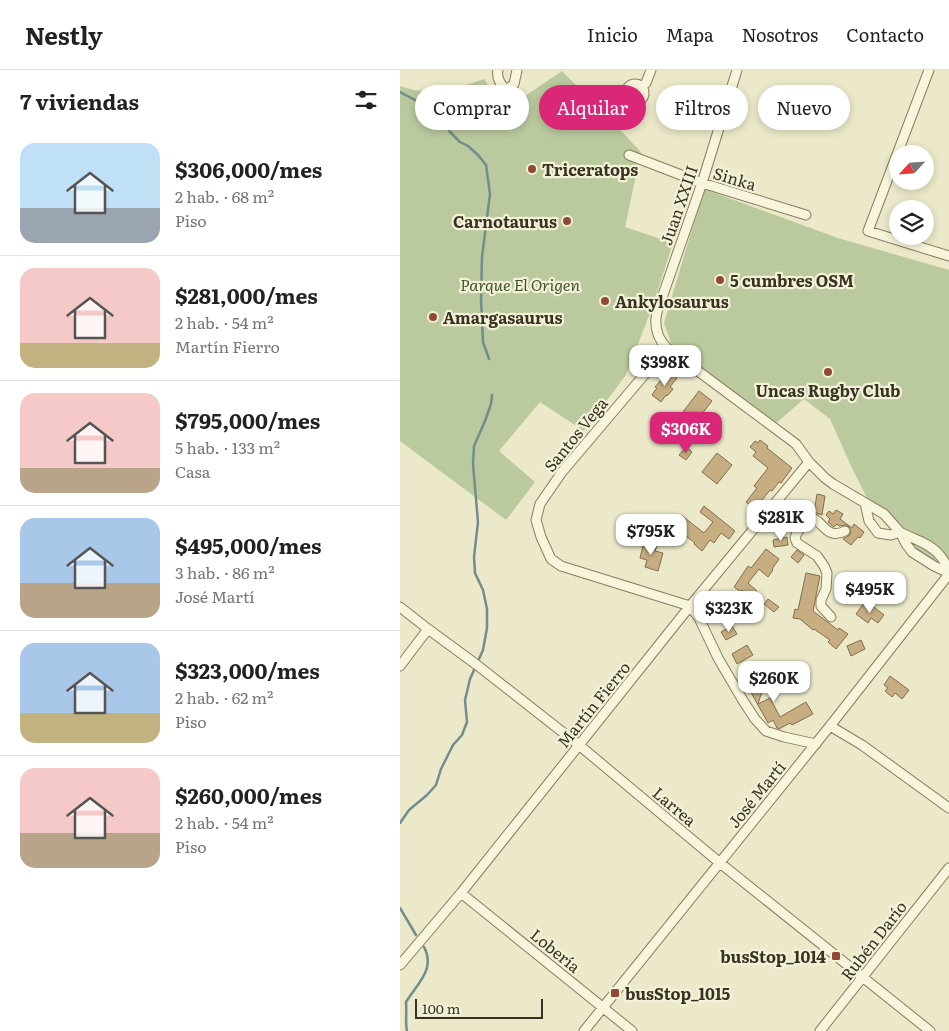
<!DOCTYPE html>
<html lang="es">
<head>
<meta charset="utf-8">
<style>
  :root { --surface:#fff; --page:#f6f6f6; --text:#222; --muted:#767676; --line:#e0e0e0; --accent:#db2777 }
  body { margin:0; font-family:Literata,serif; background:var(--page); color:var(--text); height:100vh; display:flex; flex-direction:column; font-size:19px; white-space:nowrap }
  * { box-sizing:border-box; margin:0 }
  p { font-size:16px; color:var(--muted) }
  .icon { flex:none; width:28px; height:28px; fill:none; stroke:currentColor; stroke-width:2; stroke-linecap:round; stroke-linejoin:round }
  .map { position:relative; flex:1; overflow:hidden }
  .panel { display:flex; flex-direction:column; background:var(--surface); width:400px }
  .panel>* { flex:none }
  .top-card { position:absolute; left:15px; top:15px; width:459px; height:45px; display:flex; gap:10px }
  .needle { width:32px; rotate:244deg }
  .tools { position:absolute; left:489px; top:75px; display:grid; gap:10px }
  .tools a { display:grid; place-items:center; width:45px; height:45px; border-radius:50%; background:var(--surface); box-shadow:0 2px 8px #0003; font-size:25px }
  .scale { position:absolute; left:15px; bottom:12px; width:128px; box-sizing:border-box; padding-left:5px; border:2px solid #383222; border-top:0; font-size:14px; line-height:18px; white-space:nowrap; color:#383222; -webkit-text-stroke:4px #f3f2d8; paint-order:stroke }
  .price { position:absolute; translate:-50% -42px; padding:0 11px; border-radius:10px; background:#fff; color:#222; font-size:16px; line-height:32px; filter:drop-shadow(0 1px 2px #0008) }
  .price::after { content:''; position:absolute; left:50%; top:30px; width:15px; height:11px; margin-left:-8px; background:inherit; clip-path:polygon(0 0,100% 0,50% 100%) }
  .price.active { background:var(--accent); color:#fff }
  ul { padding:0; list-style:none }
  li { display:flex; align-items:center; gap:15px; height:125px; padding:0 20px }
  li+li { border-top:1px solid var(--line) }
  li span { display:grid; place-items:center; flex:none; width:140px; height:100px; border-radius:15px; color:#555 }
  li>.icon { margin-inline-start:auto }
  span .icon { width:60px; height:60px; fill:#fffc; stroke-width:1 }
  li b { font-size:21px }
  h2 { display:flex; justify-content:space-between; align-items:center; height:60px; padding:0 20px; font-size:21px }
  .tag { padding:0 18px; border-radius:22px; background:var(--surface); box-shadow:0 2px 8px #0003; font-size:18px; line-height:45px }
  .tag.active { background:var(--accent); color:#fff }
  header { display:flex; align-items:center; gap:30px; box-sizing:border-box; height:70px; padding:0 25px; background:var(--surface); border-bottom:1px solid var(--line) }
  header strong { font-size:24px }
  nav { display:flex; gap:28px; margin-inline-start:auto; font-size:18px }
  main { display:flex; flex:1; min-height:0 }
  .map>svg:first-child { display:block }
  .green { fill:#bac99e }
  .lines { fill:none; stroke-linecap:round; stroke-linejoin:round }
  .stream { stroke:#718e8e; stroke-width:2.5 }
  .building { fill:#c6ae82; stroke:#846d47 }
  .minor-casing { stroke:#877d5f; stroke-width:11 }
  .minor { stroke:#f7f5dc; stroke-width:9 }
  .poi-dot { fill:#914834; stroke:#f3f2d8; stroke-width:2 }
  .labels { text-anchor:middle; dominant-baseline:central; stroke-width:4.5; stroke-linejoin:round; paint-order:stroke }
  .poi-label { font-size:16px; font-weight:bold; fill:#383222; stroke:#f3f2d8; text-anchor:start }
  .street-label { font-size:16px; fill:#383222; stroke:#f3f2d8 }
  .park-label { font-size:16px; font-style:italic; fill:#3f532a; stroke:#f3f2d8 }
</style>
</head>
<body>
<header>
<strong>Nestly</strong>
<nav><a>Inicio</a><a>Mapa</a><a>Nosotros</a><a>Contacto</a></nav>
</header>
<main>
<section class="panel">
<h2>7 viviendas<svg class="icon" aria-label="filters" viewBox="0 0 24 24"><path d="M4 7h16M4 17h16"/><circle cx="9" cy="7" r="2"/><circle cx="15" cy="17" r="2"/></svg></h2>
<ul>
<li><span style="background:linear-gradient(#bfe0f5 65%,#9aa5b1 0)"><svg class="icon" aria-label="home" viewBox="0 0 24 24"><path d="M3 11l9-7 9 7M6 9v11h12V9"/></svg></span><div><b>$306,000/mes</b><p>2 hab. · 68 m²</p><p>Piso</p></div></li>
<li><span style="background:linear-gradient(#f6c9c9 75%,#c2b280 0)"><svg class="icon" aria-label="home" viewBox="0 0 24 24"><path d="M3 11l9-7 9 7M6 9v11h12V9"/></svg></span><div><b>$281,000/mes</b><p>2 hab. · 54 m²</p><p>Martín Fierro</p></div></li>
<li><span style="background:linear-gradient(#f6c9c9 75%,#b9a48a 0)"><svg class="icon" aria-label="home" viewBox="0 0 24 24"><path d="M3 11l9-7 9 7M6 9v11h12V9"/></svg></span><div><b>$795,000/mes</b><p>5 hab. · 133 m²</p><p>Casa</p></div></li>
<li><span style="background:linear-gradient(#a9c7e8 65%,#b9a48a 0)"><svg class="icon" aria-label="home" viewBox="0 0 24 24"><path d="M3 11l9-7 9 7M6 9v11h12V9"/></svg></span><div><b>$495,000/mes</b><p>3 hab. · 86 m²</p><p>José Martí</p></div></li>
<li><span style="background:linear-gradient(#a9c7e8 70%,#c2b280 0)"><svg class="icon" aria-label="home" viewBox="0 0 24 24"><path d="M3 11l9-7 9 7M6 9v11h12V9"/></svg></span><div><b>$323,000/mes</b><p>2 hab. · 62 m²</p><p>Piso</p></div></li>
<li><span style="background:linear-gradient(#f6c9c9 65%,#b9a48a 0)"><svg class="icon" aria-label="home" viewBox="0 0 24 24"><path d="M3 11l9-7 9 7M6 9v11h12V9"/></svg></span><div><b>$260,000/mes</b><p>2 hab. · 54 m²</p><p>Piso</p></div></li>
</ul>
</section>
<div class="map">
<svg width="549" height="961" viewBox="0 0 549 961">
  <rect width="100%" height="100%" fill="#ebe9c9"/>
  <!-- green -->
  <path class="green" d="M162,1L207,46L241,82L225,157L273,173L252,238L226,305L184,361L140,332L99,381L135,412L106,450L0,371V16L14,20L43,23L84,9L99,32L121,29L141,15Z
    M304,119L438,168L549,200V492L502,459L468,430L451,396L430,349L404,329L375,354L272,276L264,253Z
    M506,469C522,476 532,481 540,497L513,479Z"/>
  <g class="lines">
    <!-- stream -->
    <path class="stream" d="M0,22L32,39L43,48L50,62L60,72L68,76L78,85L86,95L90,124L82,187L81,230L83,272L89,289
      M0,753L9,740L27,725L36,715L41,699L53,675L62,665L67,652L65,630L70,609L83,580L87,558V539L83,520L75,503L74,487L78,452L73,394L74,376L85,351L91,334L92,325
      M0,838L16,865
      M7,961C5,952 7,941 6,932C17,914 36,899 24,877"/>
  </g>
  <!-- building -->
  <path class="building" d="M269,301L277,308L270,317L273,319L267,326L266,325L261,332L252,325L257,318L255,317Z
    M299,321L312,331L301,345L307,349L298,361L279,347Z
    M360,370L368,376L367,378L392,398L381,413L379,412L372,421L370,420L355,439L346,432L357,418L354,416L368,398L353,386L356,382L350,377L355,371L358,373Z
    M286,377L292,382L286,390L279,385Z
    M317,383L332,395L317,414L302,402Z
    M417,424L425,426L422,445L414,442Z
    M394,430L402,436L389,452L394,454L391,461L378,456L382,446Z
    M304,436L335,461L329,469L321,463L314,473L310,470L302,481L294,474L295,473L273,456L281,445L304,463L313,452L300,442Z
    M436,440L443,444L440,449L452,458L454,454L464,462L460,468L458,467L451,475L443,469L450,465L451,462L449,457L446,455L439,456L437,454L434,457L428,452L430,449L426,445L429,441L433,444Z
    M387,467L388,475L374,477L373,470Z
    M244,472L257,476L255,481L263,483L258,501L245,497L247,490L240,488Z
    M366,479L379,489L372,499L373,500L368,507L359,499L348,513L357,521L353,526L346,521L344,522L342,520L341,522L334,517L348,496L351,498Z
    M397,480L404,485L398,493L391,487Z
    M406,503L420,506L413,541L438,560L439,558L448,564L436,579L428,572L430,570L414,559L413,560L400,549L393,548L395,539L398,540Z
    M368,529L379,537L374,542L364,534Z
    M464,533L468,537L470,534L484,545L478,553L471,548L468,553L456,544Z
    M332,556L337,564L326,570L321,562Z
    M461,570L465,579L451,586L447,576Z
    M347,575L353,585L337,594L332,584Z
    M359,599L361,604L367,606L358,634L370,628L380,647L406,632L413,644L392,655L390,653L379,659L377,658L373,650L368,653L343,608Z
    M490,606L509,620L502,629L495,623L492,627L485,621L488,618L484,615Z"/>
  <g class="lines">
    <defs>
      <path id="minor" d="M98,0C96,8 100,14 106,20L114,14L117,0
        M337,0L302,113L257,242C254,255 257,268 267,278L396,374L409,392L425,408L433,414L484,444L500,462L506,474L512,482L534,496L549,503
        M529,0L468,161L549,186
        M226 23a9 9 0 1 1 18 0a9 9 0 1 1-18 0Z
        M241,17L246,13L251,0
        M229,85L302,113L406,145
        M267,278L162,402L140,434L136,450L141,467L151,489L161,496L290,536L299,548L318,588L342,629L355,649L366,661L384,667L416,674
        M465,433L469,451L478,463L491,465L500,462
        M500,462C515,470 531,473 542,488C546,493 547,498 549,503
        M0,537L28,559L77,595L179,675L320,793L530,961
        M431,547L421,536V530L426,519L427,503L424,496L417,486L397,473L395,468L396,465L406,448C422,444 424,472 445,461
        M0,596L28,559
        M430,656L462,675L549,738
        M61,823L232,961
        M0,895L61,823L290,536L409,392
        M184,961L430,656L549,504
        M420,961L549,798"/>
    </defs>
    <!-- minor casing -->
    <use href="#minor" class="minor-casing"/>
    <!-- minor -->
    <use href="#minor" class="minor"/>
  </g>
  <!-- markers -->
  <g class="poi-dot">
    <circle cx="132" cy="99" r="5"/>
    <circle cx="167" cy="151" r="5"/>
    <circle cx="320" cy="210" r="5"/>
    <circle cx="205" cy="231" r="5"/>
    <circle cx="33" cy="247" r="5"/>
    <circle cx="428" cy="302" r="5"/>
    <rect x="431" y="881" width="10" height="10" rx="2.5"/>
    <rect x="210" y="918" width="10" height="10" rx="2.5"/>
  </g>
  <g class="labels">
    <!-- poi labels -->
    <g class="poi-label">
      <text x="142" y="99">Triceratops</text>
      <text x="157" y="151" text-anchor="end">Carnotaurus</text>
      <text x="330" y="210">5 cumbres OSM</text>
      <text x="215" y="231">Ankylosaurus</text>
      <text x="43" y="247">Amargasaurus</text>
      <text x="428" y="320" text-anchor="middle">Uncas Rugby Club</text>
      <text x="426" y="886" text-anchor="end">busStop_1014</text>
      <text x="225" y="923">busStop_1015</text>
    </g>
    <!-- street labels -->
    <g class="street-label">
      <text transform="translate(335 108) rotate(17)">Sinka</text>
      <text transform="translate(278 135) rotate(-71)">Juan XXIII</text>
      <text transform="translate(175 364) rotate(-51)">Santos Vega</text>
      <text transform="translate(193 634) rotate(-51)">Martín Fierro</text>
      <text transform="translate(356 724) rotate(-51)">José Martí</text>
      <text transform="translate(275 736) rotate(40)">Larrea</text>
      <text transform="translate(473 870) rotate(-52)">Rubén Darío</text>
      <text transform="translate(156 880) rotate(39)">Lobería</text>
    </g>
    <!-- park labels -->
    <g class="park-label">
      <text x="120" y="214">Parque El Origen</text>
    </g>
  </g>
</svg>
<div class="tools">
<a><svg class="needle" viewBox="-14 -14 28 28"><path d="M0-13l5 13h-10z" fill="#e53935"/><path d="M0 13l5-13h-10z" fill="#767676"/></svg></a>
<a><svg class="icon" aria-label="layers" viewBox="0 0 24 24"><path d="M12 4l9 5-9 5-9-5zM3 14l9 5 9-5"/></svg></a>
</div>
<div class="scale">100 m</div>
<b class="price" style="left:265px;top:317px">$398K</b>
<b class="price active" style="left:286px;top:384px">$306K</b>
<b class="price" style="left:381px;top:472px">$281K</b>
<b class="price" style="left:251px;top:486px">$795K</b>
<b class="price" style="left:470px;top:544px">$495K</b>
<b class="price" style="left:329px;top:563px">$323K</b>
<b class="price" style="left:374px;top:633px">$260K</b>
<div class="top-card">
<a class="tag">Comprar</a>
<a class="tag active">Alquilar</a>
<a class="tag">Filtros</a>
<a class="tag">Nuevo</a>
</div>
</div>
</main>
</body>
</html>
